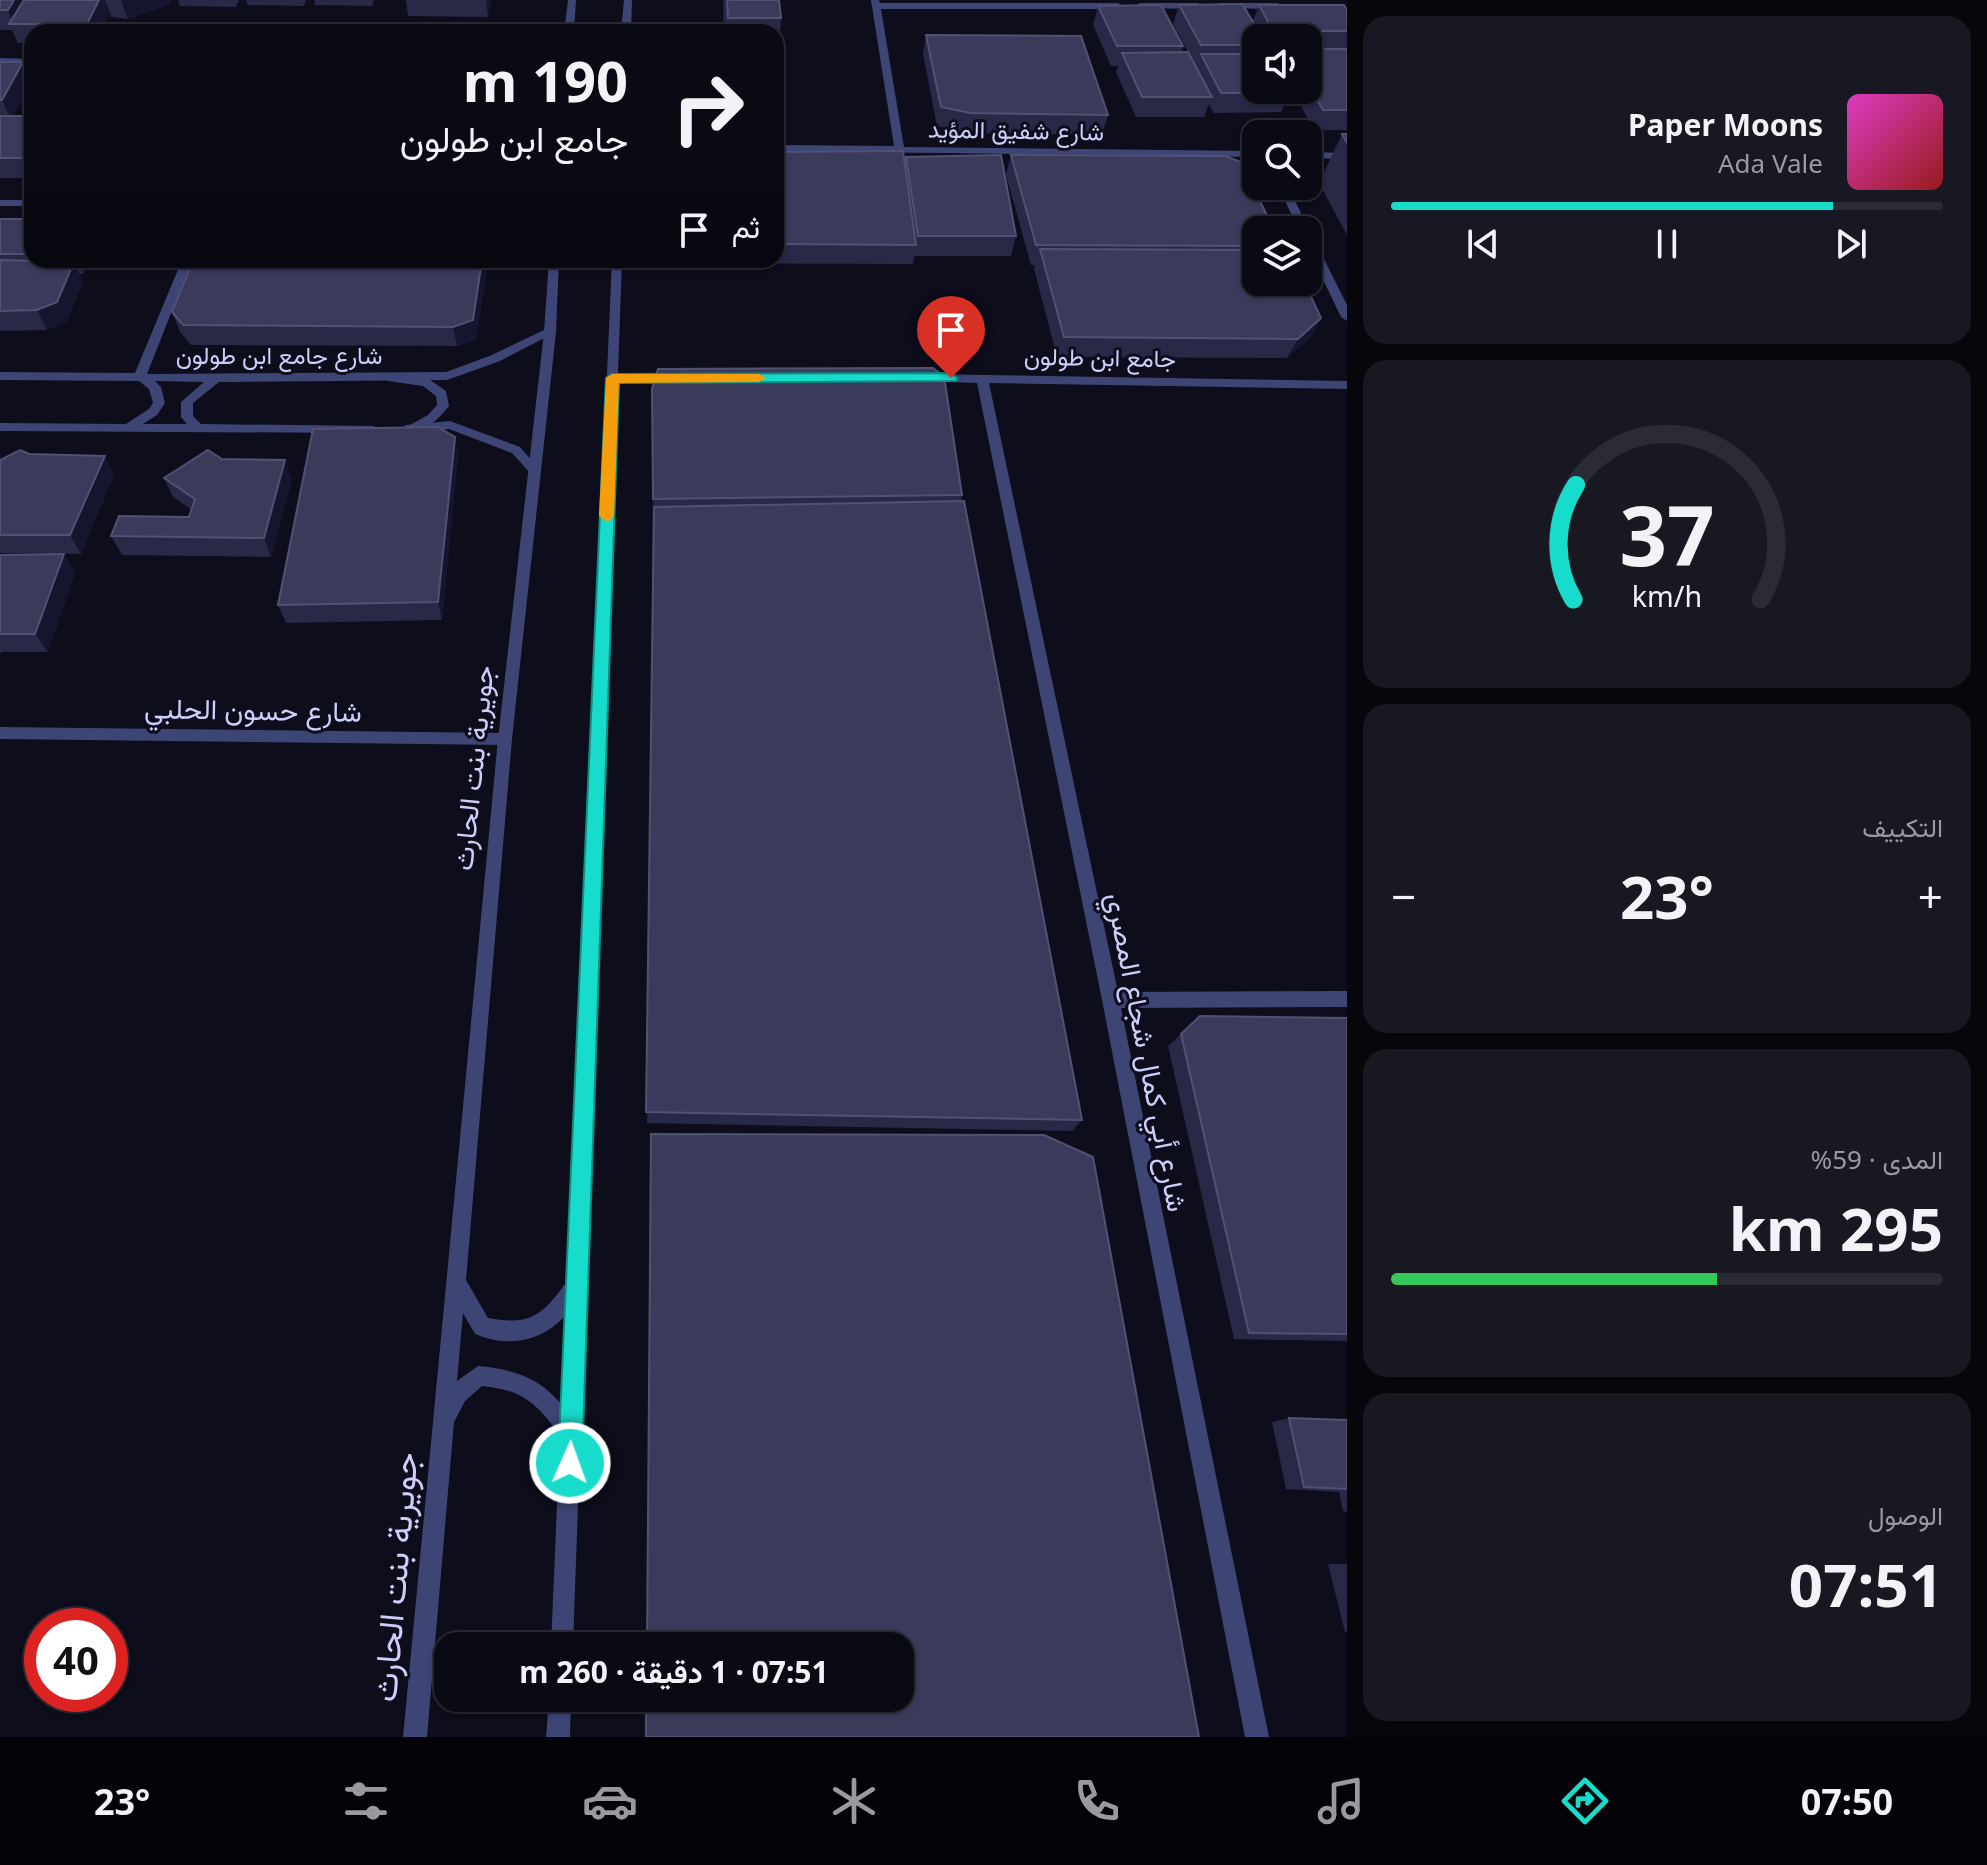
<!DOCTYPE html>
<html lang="ar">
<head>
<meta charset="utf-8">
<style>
  body { margin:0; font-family:"Noto Sans",Vazirmatn,sans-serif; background:#181822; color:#f1f3f6; direction:rtl; height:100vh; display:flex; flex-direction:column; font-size:30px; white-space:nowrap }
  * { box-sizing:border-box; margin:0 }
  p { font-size:26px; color:#999aa0 }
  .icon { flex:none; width:44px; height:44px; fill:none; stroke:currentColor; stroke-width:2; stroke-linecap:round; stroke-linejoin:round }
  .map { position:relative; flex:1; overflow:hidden; direction:ltr }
  .side { display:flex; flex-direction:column; gap:16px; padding:16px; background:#06060b; width:640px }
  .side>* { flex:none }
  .hud { position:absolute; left:24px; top:24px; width:760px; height:244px; border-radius:24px; box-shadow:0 2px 6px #0004,0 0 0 2px #2a2b34; direction:rtl; background:#0a0a14; color:#f1f3f6; overflow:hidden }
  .controls { position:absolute; left:1242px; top:24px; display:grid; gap:16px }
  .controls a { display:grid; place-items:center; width:80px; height:80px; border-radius:16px; background:#0a0a14; box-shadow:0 2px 6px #0004,0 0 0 2px #2a2b34; font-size:40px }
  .speed { position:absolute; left:24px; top:1608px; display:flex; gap:16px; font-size:40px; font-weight:700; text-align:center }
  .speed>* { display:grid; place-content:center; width:104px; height:104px; border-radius:50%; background:#0a0a14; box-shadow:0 2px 6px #0004,0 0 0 2px #2a2b34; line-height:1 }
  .speed .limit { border:12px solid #d22; background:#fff; color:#111 }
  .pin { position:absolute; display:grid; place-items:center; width:68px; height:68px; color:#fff; margin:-82px -34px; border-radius:50% 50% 50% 0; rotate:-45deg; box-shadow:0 0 8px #0007 }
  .pin .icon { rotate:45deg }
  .me { position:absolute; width:88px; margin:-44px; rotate:2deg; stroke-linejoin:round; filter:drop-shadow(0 0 6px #0008) }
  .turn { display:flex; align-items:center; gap:28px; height:168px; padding:0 24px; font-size:36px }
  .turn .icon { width:104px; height:104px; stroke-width:2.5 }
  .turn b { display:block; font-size:56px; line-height:68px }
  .then { display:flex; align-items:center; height:76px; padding:0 24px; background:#0003; gap:16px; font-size:30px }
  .big { font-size:60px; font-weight:700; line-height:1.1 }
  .side .widget { flex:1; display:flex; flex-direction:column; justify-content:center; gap:12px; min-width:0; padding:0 28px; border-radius:24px; background:#181822 }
  .side .dial { align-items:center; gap:0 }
  .dial svg { height:208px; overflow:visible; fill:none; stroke:#2a2b34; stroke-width:7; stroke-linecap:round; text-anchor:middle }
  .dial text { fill:#f1f3f6; stroke:none }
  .song { display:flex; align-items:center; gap:24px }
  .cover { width:96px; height:96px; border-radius:12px; background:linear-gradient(135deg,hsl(310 70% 55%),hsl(0 70% 35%)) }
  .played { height:8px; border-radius:4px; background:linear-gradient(90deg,#17dbcb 80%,#2a2b34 80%) }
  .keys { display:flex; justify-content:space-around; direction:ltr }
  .heat { display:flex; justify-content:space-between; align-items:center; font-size:44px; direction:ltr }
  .charge { height:12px; border-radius:6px; background:linear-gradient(90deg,#34c759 59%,#2a2b34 0) }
  .trip { position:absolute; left:434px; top:1632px; width:480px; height:80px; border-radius:24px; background:#0a0a14; box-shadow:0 2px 6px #0004,0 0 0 2px #2a2b34; font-weight:700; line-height:80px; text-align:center; direction:rtl }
  .menu { display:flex; height:128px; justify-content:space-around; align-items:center; background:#040408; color:#999aa0 }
  .menu .icon { width:56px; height:56px }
  .menu .selected { color:#17dbcb }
  .menu b { font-size:36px; color:#f1f3f6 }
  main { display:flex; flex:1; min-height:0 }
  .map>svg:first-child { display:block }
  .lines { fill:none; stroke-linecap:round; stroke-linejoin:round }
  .service { fill:#3d4575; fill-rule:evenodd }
  .minor { fill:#3d4575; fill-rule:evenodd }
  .tertiary { fill:#3d4575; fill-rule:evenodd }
  .wall { fill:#282847 }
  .shaded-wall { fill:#16152e }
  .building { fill:#3a3a5b; stroke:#515174; stroke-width:2 }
  .route { fill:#17dbcb; stroke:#0f8e84; stroke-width:2 }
  .slow { fill:#f59e0b }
  .labels { text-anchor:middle; stroke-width:6; stroke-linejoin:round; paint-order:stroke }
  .far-street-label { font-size:24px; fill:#cccffa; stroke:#0d0d1b }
  .street-label { font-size:28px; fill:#cccffa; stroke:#0d0d1b }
  .near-street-label { font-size:34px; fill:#cccffa; stroke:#0d0d1b }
</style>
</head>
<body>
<main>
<section class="side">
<div class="widget">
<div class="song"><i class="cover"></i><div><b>Paper Moons</b><p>Ada Vale</p></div></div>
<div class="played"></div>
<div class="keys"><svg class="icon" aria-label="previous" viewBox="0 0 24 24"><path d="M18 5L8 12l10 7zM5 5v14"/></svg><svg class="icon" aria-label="pause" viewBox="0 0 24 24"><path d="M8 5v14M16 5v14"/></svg><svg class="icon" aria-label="next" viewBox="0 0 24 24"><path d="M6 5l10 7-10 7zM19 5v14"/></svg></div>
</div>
<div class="widget dial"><svg viewBox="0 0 100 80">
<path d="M14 69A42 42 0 1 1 86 69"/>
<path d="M14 69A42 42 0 0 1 15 25" stroke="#17dbcb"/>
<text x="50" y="56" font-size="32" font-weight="700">37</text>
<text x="50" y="72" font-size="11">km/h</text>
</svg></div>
<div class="widget"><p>التكييف</p>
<div class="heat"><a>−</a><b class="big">23°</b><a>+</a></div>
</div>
<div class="widget"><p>المدى · 59%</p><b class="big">295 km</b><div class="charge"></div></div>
<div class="widget"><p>الوصول</p><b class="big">07:51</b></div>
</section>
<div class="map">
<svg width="1347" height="1737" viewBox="0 0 1347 1737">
  <rect width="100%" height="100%" fill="#0d0d1b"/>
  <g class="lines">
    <path class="service" d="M392,374L430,380L446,391L449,406C439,419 424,433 408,432V426L428,415L437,405L436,396L423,386L388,381V375Z"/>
    <path class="minor" d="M871,0H879L880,3H1118L1122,6L1118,9H881L904,147L1256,151V157L776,151V145L894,146Z
      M1141,3H1198L1202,6L1198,9L1138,8V4Z
      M1221,3H1278L1282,6L1278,9L1218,8V4Z
      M0,58L32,59V65L0,64Z
      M1308,152L1347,153V159L1308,158Z
      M1278,186H1288L1309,230L1308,232L1299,230Z
      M0,200H32V206H0Z
      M1308,234L1313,237L1347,305V321L1341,317L1308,248Z
      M182,260H192L147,374L446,372L492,355L546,329L550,328L556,332L500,361L447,380L219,382L193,403V416L201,424L374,426L376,429L370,433L0,431V423L126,424L149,409L153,403L149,389L139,381L0,380V372L135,373ZM155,381L204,382L181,402V417L187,424H143L157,415L165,403L161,387Z
      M612,374H675L681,378L675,382L608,381L606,378Z
      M922,374L1347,381V389L989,383L1118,992L1347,991V1007L1121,1008L1269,1737H1245L1102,1000L977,383L918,381L916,378Z
      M450,421L520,447L540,470L538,473H530L512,453L449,429L406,433L400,429L406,425Z
      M0,727L505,733L512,739L505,745L0,739Z"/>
    <path class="tertiary" d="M568,0H576L574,32H564Z
      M624,0H632L631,32H621Z
      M549,260H559L556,332L512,739L466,1280L488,1318C531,1326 543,1315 567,1281L612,260H622L573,1646H551L560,1435C536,1403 523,1390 482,1386L465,1401L454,1422L427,1737H403L498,739L544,332ZM463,1313L475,1334C508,1348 541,1342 565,1316L561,1404C539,1377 512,1369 478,1366L457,1381Z
      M549,1698H571L570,1737H546Z"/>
  </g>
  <path class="wall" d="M0,0H171L170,4L128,19L111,17L110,13L100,32H32V43H18L12,30H0Z
    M178,0H239L236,7L180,6Z
    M246,0H306L304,6L248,5Z
    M314,0H374L372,6L315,5Z
    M406,0H491L488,17L408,16Z
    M723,0H779L781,18L778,65H776V32H724Z
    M1179,5L1253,21L1259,5L1347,10V130H1314L1292,90H1308V38H1256V90L1290,93L1281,112L1214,113L1209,104L1204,117H1136L1116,72L1118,66H1111L1093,25L1098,6L1183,46L1181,52H1188L1173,24Z
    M926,35L1108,115L1102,135L966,133L937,126L923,54Z
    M0,62L32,82L12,116H32V178H0Z
    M1342,134H1347V235L1319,183Z
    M776,152L905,162L906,157L1016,236L1011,256H915V255L913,264L669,263L668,260H776Z
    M1011,155L1256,230V282L1321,318L1310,338L1287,358L1057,357L1034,269L1035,265H1031L1006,175Z
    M0,219H32V260H90L84,274H79L83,282L66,322L47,330L0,331Z
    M193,260H488L476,340L457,346L191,345L180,332L172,312Z
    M455,437L458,456L442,620L286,623L278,605Z
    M29,454L114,475L81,554L0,553V460Z
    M222,459L292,479L271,557L122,555L111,536L189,517L192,510L173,497L164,478Z
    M962,495L961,501L1082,1120L1072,1131L647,1123L653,499Z
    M64,554L75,573L48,652H2L0,654V555Z
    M1347,1018V1341L1234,1339L1168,1046L1181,1034Z
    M1289,1418L1347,1420V1512L1343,1511L1339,1492L1286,1489L1272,1422Z
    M1328,1564H1347V1632H1345Z"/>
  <path class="shaded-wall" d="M14,0H34L13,24L8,10Z
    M99,0H105L110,13L100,32H90L87,24Z
    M121,0H171L170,4L128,19Z
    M486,0H491L488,17Z
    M23,62L32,82L11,120L2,100Z
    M32,150V166L28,158Z
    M77,260H90L84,274Z
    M482,260H488L476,340L457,346L453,327Z
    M74,262L83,282L66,322L47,330L37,310Z
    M1321,318L1310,338L1287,358L1298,339Z
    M455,437L458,456L442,620L438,602Z
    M105,456L114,475L81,554L70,535Z
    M285,460L292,479L271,557L264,538Z
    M64,554L75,573L48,652L35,634Z"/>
  <path class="building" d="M0,0H14L8,10H0Z
    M24,0H99L87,24H9Z
    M727,0H779L781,18H728Z
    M1242,4L1263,38H1256V45H1201L1179,5Z
    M1161,5L1183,46H1117L1098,6Z
    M1259,5H1344L1347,10V31H1273Z
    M926,35L1081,36L1108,115L970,113L941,107Z
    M1308,49H1347V110H1323L1308,84Z
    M1188,52L1212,97H1142L1122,53Z
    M1201,54H1256V90H1288L1290,93H1221Z
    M0,62H23L2,100H0Z
    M0,116H32V150L28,158H0Z
    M1342,134H1347V143Z
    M903,151L916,245L776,244V152Z
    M1001,155L1016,236H918L906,157Z
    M1011,155L1225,156L1241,162L1274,230H1256V246L1036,245Z
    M0,219H32V254H0Z
    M1040,249L1256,250V282H1304L1321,318L1298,339L1064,337Z
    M0,260L74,262L57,302L37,310L0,311Z
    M193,260H482L473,320L453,327L183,325L172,312Z
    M933,368L944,376L962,495L653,499L652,389L658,369Z
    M438,427L455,437L438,602L278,605L313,429Z
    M20,450L29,454L105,456L70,535H0V460Z
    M208,450L222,459L285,460L264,538L111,536L119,516L189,517L195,499L164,478Z
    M964,501L1082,1120L646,1112L654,507Z
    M64,554L35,634H0V555Z
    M1200,1016L1347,1018V1334L1249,1333L1181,1034Z
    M651,1134L1044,1135L1093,1157L1199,1737H646V1698H900V1646H647Z
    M1289,1418L1347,1420V1489L1304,1487Z"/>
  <path class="route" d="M951,373L958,378L956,381L619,383L582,1463L578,1472L570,1475L561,1472L558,1463L606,378L612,374Z"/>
  <path class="slow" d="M612,374H759L766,378L759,382L619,383L614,516L607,522L599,516L606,378Z"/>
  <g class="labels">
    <g class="far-street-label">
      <text transform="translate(1016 131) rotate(1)" y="8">شارع شفيق المؤيد</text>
      <text x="279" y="364">شارع جامع ابن طولون</text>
      <text transform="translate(1100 358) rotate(1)" y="8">جامع ابن طولون</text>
    </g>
    <g class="street-label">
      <text transform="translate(253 710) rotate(1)" y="10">شارع حسون الحلبي</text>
      <text transform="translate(473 768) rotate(-84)" y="10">جويرية بنت الحارث</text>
      <text transform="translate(1147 1052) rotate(79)" y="10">شارع أبي كمال شجاع المصري</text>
    </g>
    <g class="near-street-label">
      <text transform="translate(395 1577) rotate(-85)" y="12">جويرية بنت الحارث</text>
    </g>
  </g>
</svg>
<div class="controls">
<a><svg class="icon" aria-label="sound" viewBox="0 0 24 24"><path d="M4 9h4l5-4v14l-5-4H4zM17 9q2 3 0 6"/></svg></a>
<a><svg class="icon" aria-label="search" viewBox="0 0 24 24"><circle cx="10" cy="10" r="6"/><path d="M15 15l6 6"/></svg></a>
<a><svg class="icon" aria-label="layers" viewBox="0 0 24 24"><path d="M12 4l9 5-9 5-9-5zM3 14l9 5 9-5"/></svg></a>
</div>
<div class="speed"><div class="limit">40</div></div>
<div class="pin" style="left:951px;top:378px;background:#d93025"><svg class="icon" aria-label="arrive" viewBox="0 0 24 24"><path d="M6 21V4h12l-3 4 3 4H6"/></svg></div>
<svg class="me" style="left:570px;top:1463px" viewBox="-20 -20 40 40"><circle r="17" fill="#17dbcb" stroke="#fff" stroke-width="3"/><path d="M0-11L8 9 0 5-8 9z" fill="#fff"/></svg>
<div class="trip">07:51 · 1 دقيقة · 260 m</div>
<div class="hud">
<div class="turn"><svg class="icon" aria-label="right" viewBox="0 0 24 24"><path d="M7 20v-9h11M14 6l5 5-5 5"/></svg><div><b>190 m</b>جامع ابن طولون</div></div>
<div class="then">ثم<svg class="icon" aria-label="arrive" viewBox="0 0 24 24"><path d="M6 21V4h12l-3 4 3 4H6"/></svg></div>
</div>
</div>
</main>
<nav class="menu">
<b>07:50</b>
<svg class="icon selected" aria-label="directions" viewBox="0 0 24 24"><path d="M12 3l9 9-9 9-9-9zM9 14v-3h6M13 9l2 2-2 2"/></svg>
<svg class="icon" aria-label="music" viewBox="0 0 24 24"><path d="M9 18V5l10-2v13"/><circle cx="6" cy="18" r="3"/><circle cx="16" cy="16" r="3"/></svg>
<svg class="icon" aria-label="phone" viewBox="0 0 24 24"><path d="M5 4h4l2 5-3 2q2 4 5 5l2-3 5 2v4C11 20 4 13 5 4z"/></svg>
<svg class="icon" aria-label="climate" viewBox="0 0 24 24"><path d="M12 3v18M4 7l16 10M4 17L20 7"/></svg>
<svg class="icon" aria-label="car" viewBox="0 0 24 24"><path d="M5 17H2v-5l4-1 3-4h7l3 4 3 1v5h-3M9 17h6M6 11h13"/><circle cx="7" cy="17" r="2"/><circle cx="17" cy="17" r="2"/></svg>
<svg class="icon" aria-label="filters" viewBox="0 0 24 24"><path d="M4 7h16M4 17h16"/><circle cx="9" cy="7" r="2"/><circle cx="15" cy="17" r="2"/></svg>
<b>23°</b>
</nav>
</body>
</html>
